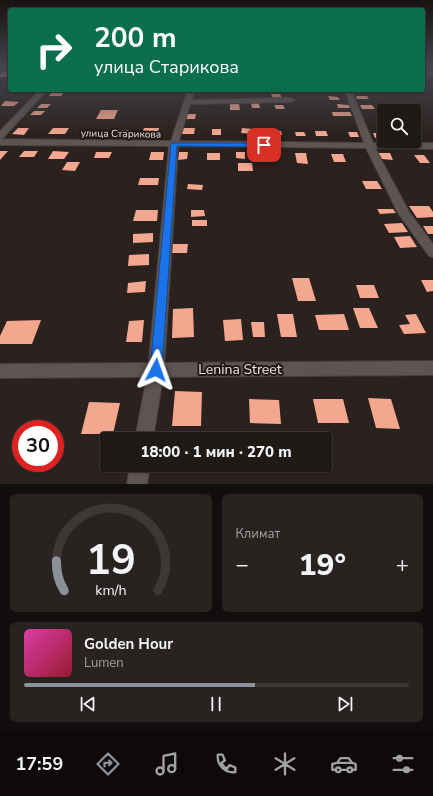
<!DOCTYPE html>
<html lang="ru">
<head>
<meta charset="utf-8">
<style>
  body { margin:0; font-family:"Nunito Sans",sans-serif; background:#282320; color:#f1f3f6; height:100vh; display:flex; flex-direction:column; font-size:15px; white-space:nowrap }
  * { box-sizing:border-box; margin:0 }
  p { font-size:13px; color:#a2a1a1 }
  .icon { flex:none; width:22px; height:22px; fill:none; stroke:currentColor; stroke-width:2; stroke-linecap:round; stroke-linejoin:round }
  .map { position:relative; height:484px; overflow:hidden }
  .side { display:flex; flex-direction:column; gap:10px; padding:10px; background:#120e0d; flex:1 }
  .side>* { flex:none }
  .guide { position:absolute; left:8px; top:8px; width:417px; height:84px; border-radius:4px; box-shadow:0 1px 3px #0004,0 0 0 1px #3d3836; background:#0b6e4f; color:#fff; overflow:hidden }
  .tools { position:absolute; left:377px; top:104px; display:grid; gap:8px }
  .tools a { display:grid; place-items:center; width:44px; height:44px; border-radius:4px; background:#201a17; box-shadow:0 1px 3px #0004,0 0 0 1px #3d3836; font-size:20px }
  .speed { position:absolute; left:12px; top:420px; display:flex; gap:8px; font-size:20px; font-weight:700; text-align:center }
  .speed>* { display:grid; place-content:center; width:52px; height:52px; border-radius:50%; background:#201a17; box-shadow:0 1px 3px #0004,0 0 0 1px #3d3836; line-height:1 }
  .speed .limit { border:6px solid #d22; background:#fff; color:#111 }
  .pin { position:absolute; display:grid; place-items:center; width:34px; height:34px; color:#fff; margin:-17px; border-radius:8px; box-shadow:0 2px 6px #0006 }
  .me { position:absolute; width:44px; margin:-22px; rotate:4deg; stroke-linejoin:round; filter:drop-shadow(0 0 3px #0008) }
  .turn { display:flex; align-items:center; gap:14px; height:84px; padding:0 20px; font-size:18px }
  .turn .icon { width:52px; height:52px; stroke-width:2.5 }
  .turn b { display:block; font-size:28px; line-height:34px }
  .big { font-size:30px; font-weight:800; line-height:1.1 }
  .side .widget { flex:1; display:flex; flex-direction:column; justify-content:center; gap:6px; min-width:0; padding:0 14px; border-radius:6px; background:#282320 }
  .side .dial { align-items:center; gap:0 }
  .dial svg { height:104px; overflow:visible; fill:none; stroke:#3d3836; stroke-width:7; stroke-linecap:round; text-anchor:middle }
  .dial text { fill:#f1f3f6; stroke:none }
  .song { display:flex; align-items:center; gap:12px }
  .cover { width:48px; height:48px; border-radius:6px; background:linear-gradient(135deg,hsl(320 70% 55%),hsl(350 70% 35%)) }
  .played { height:4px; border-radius:2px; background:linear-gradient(90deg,#8c9099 60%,#3d3836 60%) }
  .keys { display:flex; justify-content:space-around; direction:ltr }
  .heat { display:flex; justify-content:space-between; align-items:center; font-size:22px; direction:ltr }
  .side .tiles { flex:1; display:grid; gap:10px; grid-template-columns:1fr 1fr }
  .widget:last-child { grid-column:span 2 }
  .trip { position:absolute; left:100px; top:432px; width:232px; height:40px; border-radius:4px; background:#201a17; box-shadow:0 1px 3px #0004,0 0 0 1px #3d3836; font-weight:800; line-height:40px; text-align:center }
  .dock { display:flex; height:64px; justify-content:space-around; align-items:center; background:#0d0a09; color:#a2a1a1 }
  .dock .icon { width:28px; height:28px }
  .dock .active { color:#8c9099 }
  .dock b { font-size:18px; color:#f1f3f6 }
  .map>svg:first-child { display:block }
  .building { fill:#f4a78f }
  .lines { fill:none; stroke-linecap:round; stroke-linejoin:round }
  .minor-casing { stroke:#46403d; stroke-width:2 }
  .tertiary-casing { stroke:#46403d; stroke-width:2 }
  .minor { fill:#5e5451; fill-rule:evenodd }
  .tertiary { fill:#5e5451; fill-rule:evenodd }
  .route { fill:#1a73e8; stroke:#114b97 }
  .labels { text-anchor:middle; stroke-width:4; stroke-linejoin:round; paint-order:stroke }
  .far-street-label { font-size:10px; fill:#e9e3e1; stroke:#211916 }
  .near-street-label { font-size:14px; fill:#e9e3e1; stroke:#211916 }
</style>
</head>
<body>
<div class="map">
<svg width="433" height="484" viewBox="0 0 433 484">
  <rect width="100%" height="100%" fill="#2b221f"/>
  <path class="building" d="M2,72L10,73V74L6,77H0V74Z
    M53,91H65L61,96H49Z
    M271,94H280L282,98H273Z
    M328,96L338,97L340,100H330Z
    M356,96H367L369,99H357Z
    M5,101L19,102L14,106H1Z
    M251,103H259L260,108H252Z
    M41,104H51L47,108H37Z
    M230,104H239L240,110H230Z
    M337,104L349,105L350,108H338Z
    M274,105H283L285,109H276Z
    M360,105H372L375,109H362Z
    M101,110H118L114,119H96Z
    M34,111H45L41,115H30Z
    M332,112H350L352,116H333Z
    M186,114H196L195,119H185Z
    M18,128H29L24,135L12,134Z
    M53,128H69L65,134H48Z
    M144,128H159L158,134L142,133Z
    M182,128H195L194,134H181Z
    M242,128L253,129V134L241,133Z
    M212,129H221V135H212Z
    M121,130H129L127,135H119Z
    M270,131H281L282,135H270Z
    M315,131H326L328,136H316Z
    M295,132H304L306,136H296Z
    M348,132H357L359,137H350Z
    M373,133H383L384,138H375Z
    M0,151H8L0,160Z
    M24,151H38L34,157H19Z
    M53,151L69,152L64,159H48Z
    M96,152H112L109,158H94Z
    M151,152H164L163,160H149Z
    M179,152H188L187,159L178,160Z
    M236,152H245V159L236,158Z
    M264,152H277L279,159H266Z
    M207,153H220V160H207Z
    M295,153H306L308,164L297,163Z
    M378,153H390L393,160L382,159Z
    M331,154H343L346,162H334Z
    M414,155H424L430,163H420Z
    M67,162H80L75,171L62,170Z
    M238,163H252L253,171H238Z
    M140,178H159L158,185H138Z
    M362,181H377L382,189H366Z
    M188,184L203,185L202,190L187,189Z
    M409,206H429L433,212V217L417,218Z
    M377,209H393L396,213L380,214Z
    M136,210H158L157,221H133Z
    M191,210H204L205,216L191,217Z
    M192,220H207V226H192Z
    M402,223L408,232L389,233L384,224Z
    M423,226H433V234H428Z
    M153,233V242L133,243V234Z
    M410,236L417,247L400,248L394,237Z
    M169,244H188L187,253H168Z
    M149,254V265L128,266L129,255Z
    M292,278H309L316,301H298Z
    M421,280H433V291L427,292Z
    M146,281L145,292L127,293L128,283Z
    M356,285H374L379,298H360Z
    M193,308L194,337L172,338L173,309Z
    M353,308H369L378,328H360Z
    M277,314H293L297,337H281Z
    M344,314L349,330H319L315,315Z
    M416,314L426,333L404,334L399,325L410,324L405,315Z
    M241,319L243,340L225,341L223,320Z
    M41,320L32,344H0V336L7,321Z
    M144,320L142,342H126L129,321Z
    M251,322H264L265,337H253Z
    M175,391L202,392L201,426H172Z
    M368,398L391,399L400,429L376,428Z
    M249,399L279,400L281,424L250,423Z
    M313,399H343L349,423H318Z
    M89,402L120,403L113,434H81Z"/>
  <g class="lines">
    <g class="minor-casing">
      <path id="minor" d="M0,67H10V70H0Z
        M423,72H433V76H423Z
        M40,90H47L3,138L0,139V131Z
        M188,90H194L192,100L291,98L295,100L291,102L190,104L179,141L364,143L345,90H351L373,143H433V149L375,148L409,212L433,244V257L429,256L398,213L366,148L178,146L164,370L153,439H135L148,370L169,146L0,145V139L171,141Z
        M130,465H150L147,484H127Z"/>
    </g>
    <g class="tertiary-casing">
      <path id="tertiary" d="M433,361V375L0,378V364Z"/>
    </g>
    <use href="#minor" class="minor"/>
    <use href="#tertiary" class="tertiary"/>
  </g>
  <linearGradient id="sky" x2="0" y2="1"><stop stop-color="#181311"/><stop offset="0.5" stop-color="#44444d"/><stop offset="1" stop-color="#44444d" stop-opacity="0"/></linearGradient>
  <rect width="433" height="135" fill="url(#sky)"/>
  <path class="route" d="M171,143H264L268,145L264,147L177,146L162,370L161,374L156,375L152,374L150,370Z"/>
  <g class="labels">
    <g class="far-street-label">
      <text transform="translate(121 133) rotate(1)" y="4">улица Старикова</text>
    </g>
    <g class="near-street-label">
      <text x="240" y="374">Lenina Street</text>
    </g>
  </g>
</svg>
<div class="tools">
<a><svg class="icon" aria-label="search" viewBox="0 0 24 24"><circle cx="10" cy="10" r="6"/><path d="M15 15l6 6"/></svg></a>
</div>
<div class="speed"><div class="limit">30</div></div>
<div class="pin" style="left:264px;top:145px;background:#d93025"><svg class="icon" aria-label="arrive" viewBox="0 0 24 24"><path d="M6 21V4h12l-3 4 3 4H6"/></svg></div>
<svg class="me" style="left:156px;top:370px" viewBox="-20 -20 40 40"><path d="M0-17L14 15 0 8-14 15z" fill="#1a73e8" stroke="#fff" stroke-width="4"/></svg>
<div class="trip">18:00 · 1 мин · 270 m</div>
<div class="guide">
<div class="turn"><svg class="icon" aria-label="right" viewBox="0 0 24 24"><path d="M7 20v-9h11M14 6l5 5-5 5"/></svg><div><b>200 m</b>улица Старикова</div></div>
</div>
</div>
<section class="side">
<div class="tiles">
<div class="widget dial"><svg viewBox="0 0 100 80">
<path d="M14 69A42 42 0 1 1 86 69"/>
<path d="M14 69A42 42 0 0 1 8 46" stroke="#8c9099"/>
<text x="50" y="56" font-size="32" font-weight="700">19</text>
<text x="50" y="72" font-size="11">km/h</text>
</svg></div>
<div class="widget"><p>Климат</p>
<div class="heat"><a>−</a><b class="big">19°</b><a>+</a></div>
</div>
<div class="widget">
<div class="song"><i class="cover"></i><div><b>Golden Hour</b><p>Lumen</p></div></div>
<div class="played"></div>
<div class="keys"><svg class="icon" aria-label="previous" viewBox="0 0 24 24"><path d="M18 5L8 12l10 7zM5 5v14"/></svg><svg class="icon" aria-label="pause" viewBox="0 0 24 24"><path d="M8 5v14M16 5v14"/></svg><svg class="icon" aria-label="next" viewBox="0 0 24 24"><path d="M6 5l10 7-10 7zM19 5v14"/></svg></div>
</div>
</div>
</section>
<nav class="dock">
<b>17:59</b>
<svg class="icon active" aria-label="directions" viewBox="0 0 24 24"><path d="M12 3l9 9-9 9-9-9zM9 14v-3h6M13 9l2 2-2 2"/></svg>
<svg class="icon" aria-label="music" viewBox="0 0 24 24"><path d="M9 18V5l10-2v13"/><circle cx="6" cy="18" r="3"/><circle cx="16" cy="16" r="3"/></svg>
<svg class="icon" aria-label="phone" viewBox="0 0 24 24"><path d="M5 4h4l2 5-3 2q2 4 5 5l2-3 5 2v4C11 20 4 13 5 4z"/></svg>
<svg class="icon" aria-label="climate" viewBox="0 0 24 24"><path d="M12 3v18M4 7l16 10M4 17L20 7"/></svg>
<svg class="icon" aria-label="car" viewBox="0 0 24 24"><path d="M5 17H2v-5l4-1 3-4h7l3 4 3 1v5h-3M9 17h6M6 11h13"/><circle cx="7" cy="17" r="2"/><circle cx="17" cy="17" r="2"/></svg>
<svg class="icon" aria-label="filters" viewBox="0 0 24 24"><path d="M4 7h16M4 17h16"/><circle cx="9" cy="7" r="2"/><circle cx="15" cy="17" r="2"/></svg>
</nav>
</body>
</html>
